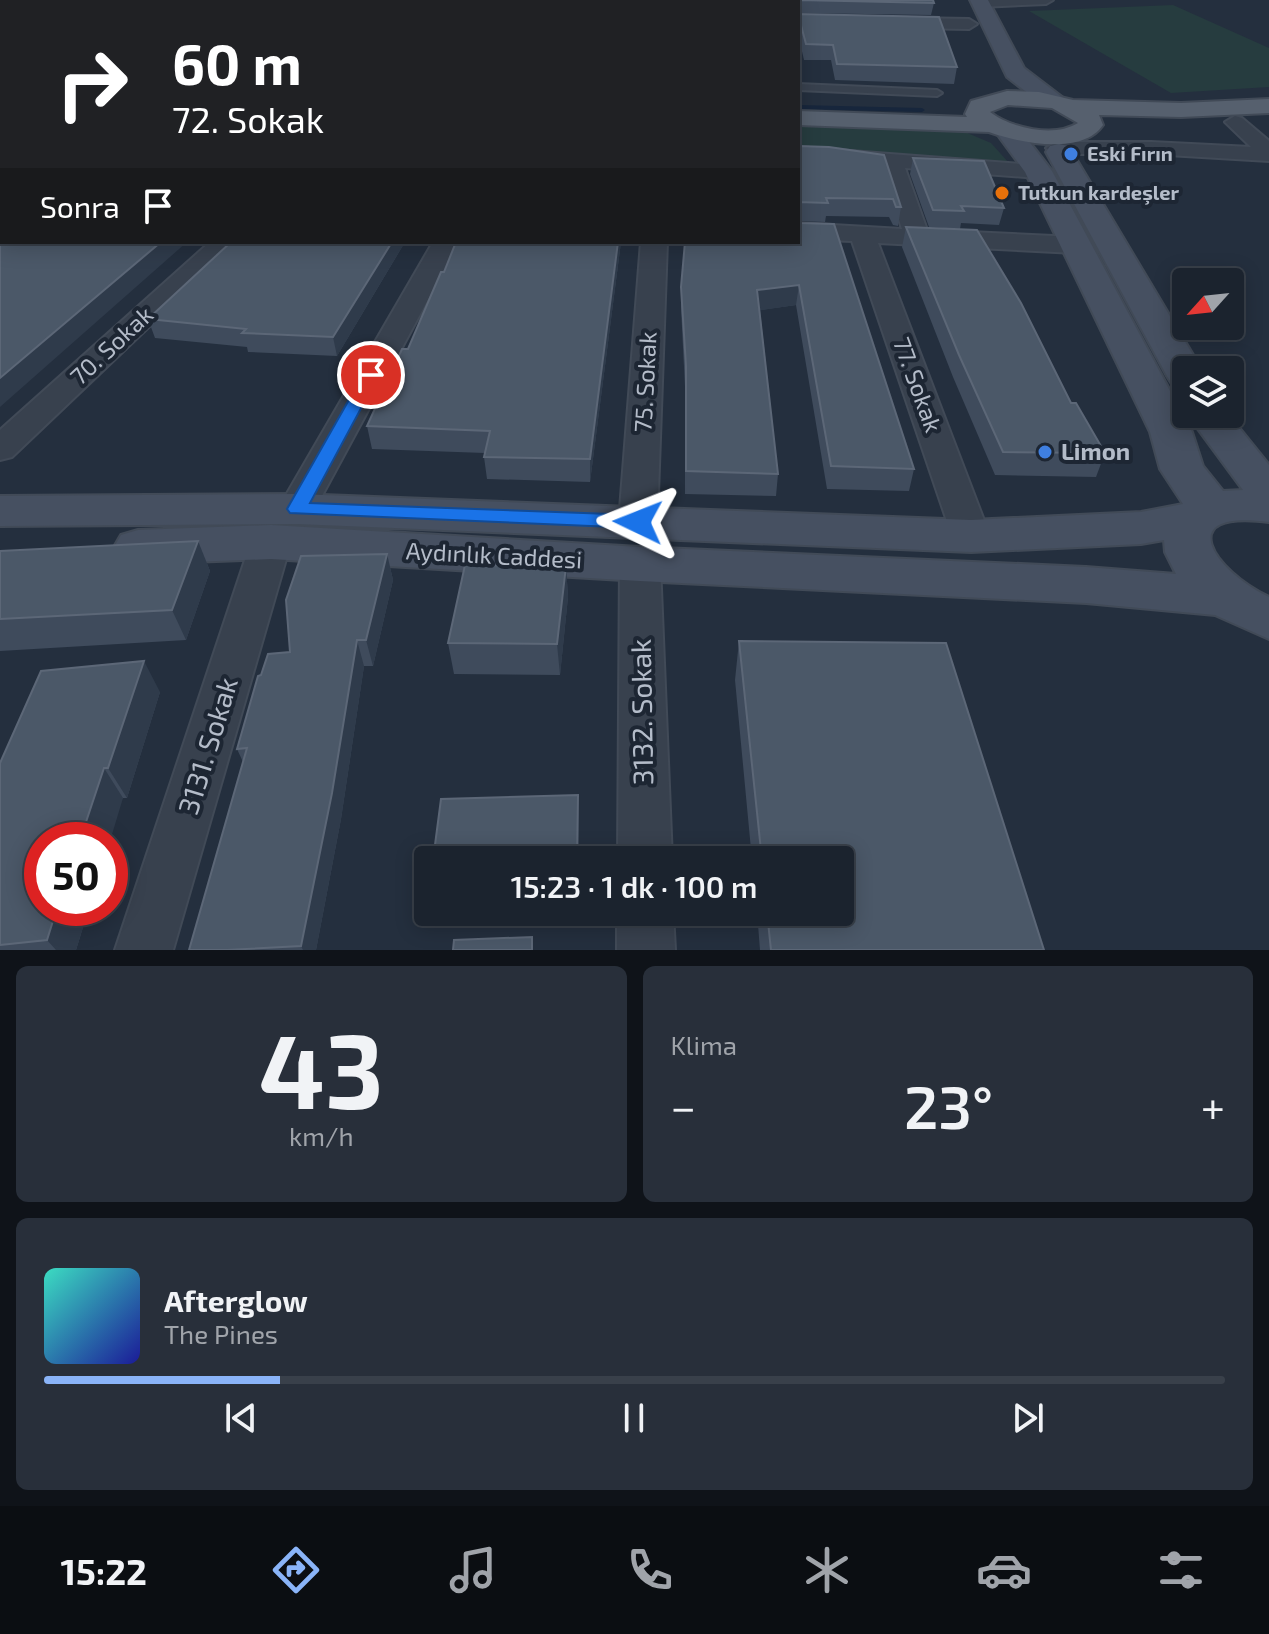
<!DOCTYPE html>
<html lang="tr">
<head>
<meta charset="utf-8">
<style>
  body { margin:0; font-family:"Exo 2",sans-serif; background:#282f3a; color:#f1f3f6; height:100vh; display:flex; flex-direction:column; font-size:30px; white-space:nowrap }
  * { box-sizing:border-box; margin:0 }
  p { font-size:26px; color:#a0a4aa }
  .icon { flex:none; width:44px; height:44px; fill:none; stroke:currentColor; stroke-width:2; stroke-linecap:round; stroke-linejoin:round }
  .map { position:relative; height:950px; overflow:hidden }
  .panel { display:flex; flex-direction:column; gap:16px; padding:16px; background:#0f1319; flex:1 }
  .panel>* { flex:none }
  .top-card { position:absolute; left:0px; top:0px; width:800px; height:244px; box-shadow:0 4px 20px #0003,0 0 0 2px #39404a; background:#202124; color:#fff; overflow:hidden }
  .needle { width:52px; rotate:243deg }
  .buttons { position:absolute; left:1172px; top:268px; display:grid; gap:16px }
  .buttons a { display:grid; place-items:center; width:72px; height:72px; border-radius:8px; background:#1b232e; box-shadow:0 4px 20px #0003,0 0 0 2px #39404a; font-size:40px }
  .speed { position:absolute; left:24px; top:822px; display:flex; gap:16px; font-size:40px; font-weight:700; text-align:center }
  .speed>* { display:grid; place-content:center; width:104px; height:104px; border-radius:50%; background:#1b232e; box-shadow:0 4px 20px #0003,0 0 0 2px #39404a; line-height:1 }
  .speed .limit { border:12px solid #d22; background:#fff; color:#111 }
  .pin { position:absolute; display:grid; place-items:center; width:68px; height:68px; color:#fff; margin:-34px; border:4px solid #fff; border-radius:50%; box-shadow:0 2px 8px #0007 }
  .me { position:absolute; width:88px; margin:-44px; rotate:272deg; stroke-linejoin:round; filter:drop-shadow(0 0 6px #0008) }
  .turn { display:flex; align-items:center; gap:28px; height:168px; padding:0 40px; font-size:36px }
  .turn .icon { width:104px; height:104px; stroke-width:2.5 }
  .turn b { display:block; font-size:56px; line-height:68px }
  .then { display:flex; align-items:center; height:76px; padding:0 40px; background:#0003; gap:16px; font-size:30px }
  .big { font-size:60px; font-weight:600; line-height:1.1 }
  .panel .card { flex:1; display:flex; flex-direction:column; justify-content:center; gap:12px; min-width:0; padding:0 28px; border-radius:12px; background:#282f3a }
  .panel .dial { align-items:center; gap:0 }
  .dial b { font-size:104px; line-height:1 }
  .song { display:flex; align-items:center; gap:24px }
  .cover { width:96px; height:96px; border-radius:12px; background:linear-gradient(135deg,hsl(170 70% 55%),hsl(240 70% 35%)) }
  .played { height:8px; border-radius:4px; background:linear-gradient(90deg,#8ab4f8 20%,#39404a 20%) }
  .keys { display:flex; justify-content:space-around; direction:ltr }
  .heat { display:flex; justify-content:space-between; align-items:center; font-size:44px; direction:ltr }
  .panel .tiles { flex:1; display:grid; gap:16px; grid-template-columns:1fr 1fr }
  .card:last-child { grid-column:span 2 }
  .trip { position:absolute; left:414px; top:846px; width:440px; height:80px; border-radius:8px; background:#1b232e; box-shadow:0 4px 20px #0003,0 0 0 2px #39404a; font-weight:600; line-height:80px; text-align:center }
  .tab-bar { display:flex; height:128px; justify-content:space-around; align-items:center; background:#0b0e12; color:#a0a4aa }
  .tab-bar .icon { width:56px; height:56px }
  .tab-bar .selected { color:#8ab4f8 }
  .tab-bar b { font-size:36px; color:#f1f3f6 }
  .map>svg:first-child { display:block }
  .green { fill:#263c3f }
  .lines { fill:none; stroke-linecap:round; stroke-linejoin:round }
  .stream { fill:#17263c; fill-rule:evenodd }
  .lane-casing { stroke:#414a57; stroke-width:4 }
  .street-casing { stroke:#414a57; stroke-width:4 }
  .secondary-casing { stroke:#414a57; stroke-width:4 }
  .primary-casing { stroke:#414a57; stroke-width:4 }
  .lane { fill:#38414e; fill-rule:evenodd }
  .street { fill:#38414e; fill-rule:evenodd }
  .secondary { fill:#465061; fill-rule:evenodd }
  .primary { fill:#56606e; fill-rule:evenodd }
  .tram { stroke:#5a6575; stroke-width:2 }
  .wall { fill:#3f4b5c }
  .shaded-wall { fill:#2f3b4b }
  .building { fill:#4b5868; stroke:#5c6777; stroke-width:2 }
  .route { fill:#1a73e8; stroke:#114b97; stroke-width:2 }
  .shop-dot { fill:#3f7fe0; stroke:#1d2633; stroke-width:3 }
  .food-dot { fill:#e8710a; stroke:#1d2633; stroke-width:3 }
  .labels { text-anchor:middle; stroke-width:8; stroke-linejoin:round; paint-order:stroke }
  .far-poi-label { font-size:20px; font-weight:bold; fill:#b4bcc9; stroke:#1d2633; text-anchor:start }
  .street-label { font-size:24px; fill:#b4bcc9; stroke:#1d2633 }
  .poi-label { font-size:24px; font-weight:bold; fill:#b4bcc9; stroke:#1d2633; text-anchor:start }
  .near-street-label { font-size:28px; fill:#b4bcc9; stroke:#1d2633 }
</style>
</head>
<body>
<div class="map">
<svg width="1269" height="950" viewBox="0 0 1269 950">
  <rect width="100%" height="100%" fill="#242f3e"/>
  <path class="green" d="M1173,5L1269,48V87L1171,93L1029,11Z
    M798,125L965,132L991,143L1009,163L798,149Z"/>
  <g class="lines">
    <path class="stream" d="M798,105L922,108L925,110L922,112L798,109Z"/>
    <g class="lane-casing">
      <path id="lane" d="M798,84L937,90L942,93L937,96L798,90Z"/>
    </g>
    <g class="street-casing">
      <path id="street" d="M975,0H1053L1046,4L980,7L975,6Z
        M798,16L969,19L977,24L969,29L798,26Z
        M1235,116L1242,118L1269,141V161L1151,154H1057L1046,148L1057,142H1151L1251,147L1225,122Z
        M0,132H2V144H0Z
        M798,147L1046,166L1049,171L1046,176L1038,178L905,168L927,230L1075,237L1084,240L1088,245L1084,250L1075,253L878,243L990,536L985,545L971,549L957,545L952,536L852,241L798,239V223L902,229L882,166L798,159Z
        M210,242H238L12,457L0,460V430Z
        M433,242H459L310,518L297,522L284,518L278,509Z
        M641,242H667L657,522L651,531L638,535L625,531L619,522Z
        M271,528L285,532L291,542L173,950H115L251,542L257,532Z
        M640,550L654,554L660,564L672,860H618L620,564L626,554Z
        M617,912H673L675,950H617Z"/>
    </g>
    <g class="secondary-casing">
      <path id="secondary" d="M970,0H988L1024,68L1062,97L1066,102L1062,107H1046L1007,77Z
        M1008,123L1017,126L1052,171L1192,432L1203,466L1223,491L1243,490L1187,414H1228L1269,465V522C1171,509 1214,571 1269,597V639L1215,615L1086,603L640,581L271,559L138,564L121,559L114,547L121,535L138,530L271,525L640,547L1086,567L1176,574L1165,552L1164,540L1141,544L971,552L297,524L0,526V496L297,494L971,520L1141,512L1183,504L1160,469L1150,432L1025,172L995,131L999,126Z
        M1059,144L1068,146L1072,152L1202,370H1186V388L1172,384L1167,376L1046,152L1050,146Z"/>
    </g>
    <g class="primary-casing">
      <path id="primary" d="M259,0H280L258,2Z
        M1007,91L1039,92L1073,100L1181,103L1269,99V113L1181,117L1099,115L1103,125C1082,156 1019,143 989,132L798,125V111L967,117L965,114L971,101ZM1008,105L1052,108L1078,123C1054,138 1011,128 990,112Z
        M0,94H2V108H0Z
        M2,148V165L0,166V149Z
        M0,222H2L0,241Z"/>
    </g>
    <use href="#lane" class="lane"/>
    <use href="#street" class="street"/>
    <use href="#secondary" class="secondary"/>
    <use href="#primary" class="primary"/>
    <path class="tram" d="M292,2L296,0"/>
  </g>
  <path class="wall" d="M333,0H933L934,3L931,15L798,13V2H329Z
    M798,14L957,67L954,84L835,80L831,60H804L798,34Z
    M798,146L884,155L901,207L898,226L893,225L889,217L826,216L825,222L798,221L914,469L909,491L827,489L796,305L760,310L778,474L776,496L685,494V387L681,308V287L798,242Z
    M913,158L1004,208L999,225L961,223L960,229L929,227L910,174Z
    M906,227L1071,403L1105,453L1096,477L995,475L953,377L902,247Z
    M405,242L337,356L248,352L247,347L155,338L148,319Z
    M621,242L590,482L487,479L484,457L485,453L372,449L367,426Z
    M198,541L210,571L186,640L0,651V551Z
    M387,554L393,580L373,666H364L341,819L316,950H189L243,762L237,749L261,675L290,652Z
    M566,566L568,597L560,675L454,674L448,643Z
    M739,641L1044,950H760L757,912H840V860H752L735,680Z
    M160,692L127,798H123L42,908H89L76,950H0V763Z"/>
  <path class="shaded-wall" d="M215,0H241L237,2H211Z
    M0,65H2V79H0Z
    M161,242H187L0,407V378Z
    M392,242H405L337,356L333,337Z
    M618,242H621L590,482V459Z
    M799,285L796,305L756,311L757,290Z
    M198,541L210,571L186,640L172,610Z
    M387,554L393,580L373,666L366,640Z
    M566,566L568,597L560,675L557,644Z
    M357,640L364,666L341,819L316,950H303L301,946Z
    M144,661L160,692L127,798L108,768Z
    M104,768L123,798L110,841V840H80Z
    M578,795L579,815V860H577Z
    M57,908H89L76,950H56L47,940Z"/>
  <path class="building" d="M0,0H215L211,2H2V65H0Z
    M333,0H744V2H329Z
    M773,0H933L934,3L799,0L798,4V2H795L794,1Z
    M798,14L939,17L957,67L837,64L833,45L806,44Z
    M798,146L829,147L884,155L901,207H896L893,199L826,198L828,203L798,202V204Z
    M913,158L984,161L1004,208L961,206L964,211L933,210Z
    M798,221L800,223L834,224L914,469L831,466L799,285L757,290L778,474L686,471V366L681,287L685,242H798Z
    M906,227L977,230L1021,303L1071,403H1076L1105,453L1003,452L959,355Z
    M2,235V242H161L0,378V237Z
    M231,242H392L333,337L242,333L246,329L148,319Z
    M456,242H618L590,459L484,457L490,431L367,426L402,349H408L441,272H444Z
    M198,541L172,610L0,619V551Z
    M387,554L366,640H357L332,793L301,946L227,950H189L247,748L237,749L258,676L261,675L268,654L290,652L286,600L301,556Z
    M465,565L566,566L557,644L448,643Z
    M739,641L946,643L1044,950H771L767,912H840V860H762Z
    M144,661L108,768H104L80,840H42V908H57L47,940L0,945V763L41,671Z
    M578,795L577,860H433L441,799Z
    M532,937V950H453L454,940Z"/>
  <path class="route" d="M371,371L379,375L310,503L638,515L648,522L638,528L290,513L287,509L363,375Z"/>
  <g class="shop-dot">
    <circle cx="1071" cy="154" r="8"/>
    <circle cx="1045" cy="452" r="8"/>
  </g>
  <circle class="food-dot" cx="1002" cy="193" r="8"/>
  <g class="labels">
    <g class="far-poi-label">
      <text x="1087" y="161">Eski Fırın</text>
      <text x="1018" y="200">Tutkun kardeşler</text>
    </g>
    <g class="street-label">
      <text transform="translate(112 346) rotate(-43)" y="8">70. Sokak</text>
      <text transform="translate(646 382) rotate(-87)" y="8">75. Sokak</text>
      <text transform="translate(917 385) rotate(70)" y="8">77. Sokak</text>
      <text transform="translate(494 556) rotate(3)" y="8">Aydınlık Caddesi</text>
    </g>
    <g class="poi-label">
      <text x="1061" y="460">Limon</text>
    </g>
    <g class="near-street-label">
      <text transform="translate(642 712) rotate(-91)" y="10">3132. Sokak</text>
      <text transform="translate(208 746) rotate(-73)" y="10">3131. Sokak</text>
    </g>
  </g>
</svg>
<div class="buttons">
<a><svg class="needle" viewBox="-14 -14 28 28"><path d="M0-13l5 13h-10z" fill="#e53935"/><path d="M0 13l5-13h-10z" fill="#a0a4aa"/></svg></a>
<a><svg class="icon" aria-label="layers" viewBox="0 0 24 24"><path d="M12 4l9 5-9 5-9-5zM3 14l9 5 9-5"/></svg></a>
</div>
<div class="speed"><div class="limit">50</div></div>
<div class="pin" style="left:371px;top:375px;background:#d93025"><svg class="icon" aria-label="arrive" viewBox="0 0 24 24"><path d="M6 21V4h12l-3 4 3 4H6"/></svg></div>
<svg class="me" style="left:638px;top:522px" viewBox="-20 -20 40 40"><path d="M0-17L14 15 0 8-14 15z" fill="#1a73e8" stroke="#fff" stroke-width="4"/></svg>
<div class="trip">15:23 · 1 dk · 100 m</div>
<div class="top-card">
<div class="turn"><svg class="icon" aria-label="right" viewBox="0 0 24 24"><path d="M7 20v-9h11M14 6l5 5-5 5"/></svg><div><b>60 m</b>72. Sokak</div></div>
<div class="then">Sonra<svg class="icon" aria-label="arrive" viewBox="0 0 24 24"><path d="M6 21V4h12l-3 4 3 4H6"/></svg></div>
</div>
</div>
<section class="panel">
<div class="tiles">
<div class="card dial"><b>43</b><p>km/h</p></div>
<div class="card"><p>Klima</p>
<div class="heat"><a>−</a><b class="big">23°</b><a>+</a></div>
</div>
<div class="card">
<div class="song"><i class="cover"></i><div><b>Afterglow</b><p>The Pines</p></div></div>
<div class="played"></div>
<div class="keys"><svg class="icon" aria-label="previous" viewBox="0 0 24 24"><path d="M18 5L8 12l10 7zM5 5v14"/></svg><svg class="icon" aria-label="pause" viewBox="0 0 24 24"><path d="M8 5v14M16 5v14"/></svg><svg class="icon" aria-label="next" viewBox="0 0 24 24"><path d="M6 5l10 7-10 7zM19 5v14"/></svg></div>
</div>
</div>
</section>
<nav class="tab-bar">
<b>15:22</b>
<svg class="icon selected" aria-label="directions" viewBox="0 0 24 24"><path d="M12 3l9 9-9 9-9-9zM9 14v-3h6M13 9l2 2-2 2"/></svg>
<svg class="icon" aria-label="music" viewBox="0 0 24 24"><path d="M9 18V5l10-2v13"/><circle cx="6" cy="18" r="3"/><circle cx="16" cy="16" r="3"/></svg>
<svg class="icon" aria-label="phone" viewBox="0 0 24 24"><path d="M5 4h4l2 5-3 2q2 4 5 5l2-3 5 2v4C11 20 4 13 5 4z"/></svg>
<svg class="icon" aria-label="climate" viewBox="0 0 24 24"><path d="M12 3v18M4 7l16 10M4 17L20 7"/></svg>
<svg class="icon" aria-label="car" viewBox="0 0 24 24"><path d="M5 17H2v-5l4-1 3-4h7l3 4 3 1v5h-3M9 17h6M6 11h13"/><circle cx="7" cy="17" r="2"/><circle cx="17" cy="17" r="2"/></svg>
<svg class="icon" aria-label="filters" viewBox="0 0 24 24"><path d="M4 7h16M4 17h16"/><circle cx="9" cy="7" r="2"/><circle cx="15" cy="17" r="2"/></svg>
</nav>
</body>
</html>
